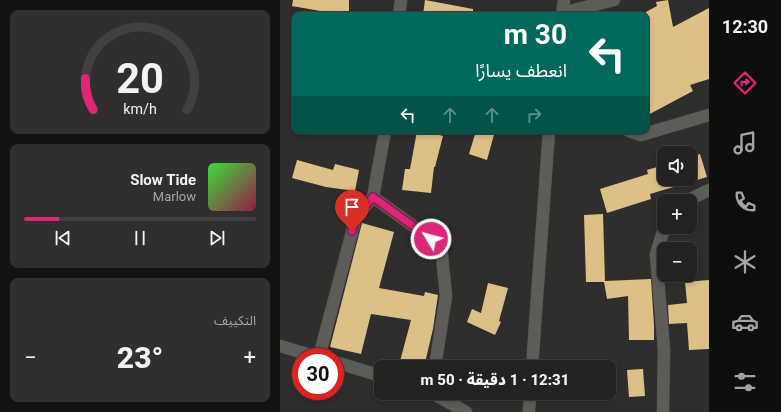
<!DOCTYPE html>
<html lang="ar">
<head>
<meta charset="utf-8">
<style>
  body { margin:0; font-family:Roboto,"Noto Sans Arabic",sans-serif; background:#302f2e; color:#f1f3f6; direction:rtl; height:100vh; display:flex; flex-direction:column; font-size:15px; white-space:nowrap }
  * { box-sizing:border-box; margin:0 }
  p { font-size:13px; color:#a3a4a5 }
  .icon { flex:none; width:22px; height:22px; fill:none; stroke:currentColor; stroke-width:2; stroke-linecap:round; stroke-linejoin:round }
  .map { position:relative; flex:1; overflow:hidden; direction:ltr }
  .side { display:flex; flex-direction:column; gap:10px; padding:10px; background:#141312; width:280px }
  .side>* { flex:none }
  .guide { position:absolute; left:12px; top:12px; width:357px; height:122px; border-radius:8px; box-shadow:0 2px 6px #0003,0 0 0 1px #413f3f; direction:rtl; background:#00695c; color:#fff; overflow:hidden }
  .buttons { position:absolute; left:377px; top:146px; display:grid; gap:8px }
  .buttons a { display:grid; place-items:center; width:40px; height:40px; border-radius:8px; background:#242221; box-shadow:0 2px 6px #0003,0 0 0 1px #413f3f; font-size:20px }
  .speed { position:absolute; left:12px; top:348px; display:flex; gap:8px; font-size:20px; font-weight:700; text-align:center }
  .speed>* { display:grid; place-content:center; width:52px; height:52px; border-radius:50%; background:#242221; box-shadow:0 2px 6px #0003,0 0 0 1px #413f3f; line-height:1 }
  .speed .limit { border:6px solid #d22; background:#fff; color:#111 }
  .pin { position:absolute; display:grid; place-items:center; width:34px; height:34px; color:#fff; margin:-41px -17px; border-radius:50% 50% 50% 0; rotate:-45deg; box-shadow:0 0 4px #0007 }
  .pin .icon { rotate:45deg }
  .me { position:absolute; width:44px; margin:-22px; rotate:307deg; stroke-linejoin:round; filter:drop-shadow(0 0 3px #0008) }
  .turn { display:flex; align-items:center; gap:14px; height:84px; padding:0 16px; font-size:18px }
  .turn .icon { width:52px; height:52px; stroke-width:2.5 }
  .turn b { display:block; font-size:28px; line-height:34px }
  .lanes { display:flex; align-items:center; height:38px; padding:0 16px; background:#0003; justify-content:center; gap:20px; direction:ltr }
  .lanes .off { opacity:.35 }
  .big { font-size:30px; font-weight:800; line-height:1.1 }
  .side .card { flex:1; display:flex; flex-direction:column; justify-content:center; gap:6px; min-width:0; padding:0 14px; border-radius:8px; background:#302f2e }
  .side .dial { align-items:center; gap:0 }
  .dial svg { height:104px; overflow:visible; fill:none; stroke:#413f3f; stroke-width:7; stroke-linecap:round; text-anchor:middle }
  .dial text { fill:#f1f3f6; stroke:none }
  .song { display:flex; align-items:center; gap:12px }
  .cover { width:48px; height:48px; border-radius:6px; background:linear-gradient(135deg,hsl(120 70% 55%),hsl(340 70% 35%)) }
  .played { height:4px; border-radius:2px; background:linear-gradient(90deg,#db2777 15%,#413f3f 15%) }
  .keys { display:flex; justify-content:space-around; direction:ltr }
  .heat { display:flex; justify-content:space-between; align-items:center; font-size:22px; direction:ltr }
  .trip { position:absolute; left:94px; top:360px; width:242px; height:40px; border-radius:8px; background:#242221; box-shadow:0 2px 6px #0003,0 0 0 1px #413f3f; font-weight:800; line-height:40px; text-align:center; direction:rtl }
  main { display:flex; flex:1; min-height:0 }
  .tabs { display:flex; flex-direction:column; width:72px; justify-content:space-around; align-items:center; background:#0e0e0d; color:#a3a4a5 }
  .tabs .icon { width:28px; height:28px }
  .tabs .on { color:#db2777 }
  .tabs b { font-size:18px; color:#f1f3f6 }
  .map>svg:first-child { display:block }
  .building { fill:#dcc087 }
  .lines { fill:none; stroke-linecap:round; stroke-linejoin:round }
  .street-casing { stroke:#4d4c4a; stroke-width:13 }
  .street { stroke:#5d5c59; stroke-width:12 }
  .route-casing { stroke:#8e194d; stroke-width:10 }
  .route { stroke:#db2777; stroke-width:7 }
</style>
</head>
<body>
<main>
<nav class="tabs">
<b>12:30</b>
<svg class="icon on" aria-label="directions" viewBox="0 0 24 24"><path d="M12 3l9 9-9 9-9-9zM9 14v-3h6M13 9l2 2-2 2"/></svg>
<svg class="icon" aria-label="music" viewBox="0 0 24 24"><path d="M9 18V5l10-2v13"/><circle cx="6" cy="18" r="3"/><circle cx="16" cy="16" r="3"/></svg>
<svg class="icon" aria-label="phone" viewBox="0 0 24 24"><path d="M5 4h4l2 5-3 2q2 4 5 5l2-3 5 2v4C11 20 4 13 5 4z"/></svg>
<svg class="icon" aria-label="climate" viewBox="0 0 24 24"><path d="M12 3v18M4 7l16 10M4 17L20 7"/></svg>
<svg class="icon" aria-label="car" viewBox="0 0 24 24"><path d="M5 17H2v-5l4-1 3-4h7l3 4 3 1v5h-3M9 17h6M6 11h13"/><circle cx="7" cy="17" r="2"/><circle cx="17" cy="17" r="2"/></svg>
<svg class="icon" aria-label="filters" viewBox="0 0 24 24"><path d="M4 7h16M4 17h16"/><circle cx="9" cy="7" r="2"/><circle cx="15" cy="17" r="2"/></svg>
</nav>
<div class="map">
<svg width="429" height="412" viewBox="0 0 429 412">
  <rect width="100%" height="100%" fill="#302e2c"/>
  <path class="building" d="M13,0H69V15H46V12L12,6Z
    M145,0L193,9V15H143Z
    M388,0L393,27L429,8V79L410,85L413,91L366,116V12L377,6L376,2Z
    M137,131H145L163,136L155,167H154L151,193L122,190L125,169H130Z
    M196,131H215L207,160L189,154Z
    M420,154L427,177L370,194L371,199L327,213L320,189L368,174L367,170L384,165V179H410V157Z
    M17,160L53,170L55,164L79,170L75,191L46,187L12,178Z
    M323,214L325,281L371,279L374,325V340H349L348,296L327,299L324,282H306L304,215Z
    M82,223L114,232L99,288L144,296L145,292L158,295L153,329L144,367H125L119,365L131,320L91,314L81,354L50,347Z
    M429,280V349L409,350L407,323L389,324L388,305L407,303L405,282Z
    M208,283L228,288L219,321L221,322L215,335L187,322L192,309L201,313Z
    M363,369L365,396L349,397L347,370Z"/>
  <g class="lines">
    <g class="street-casing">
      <path id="street" d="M282,13L334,0
        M119,15L121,0
        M282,15L284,0
        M105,131L93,197L161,246L166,296L155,367
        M349,131L361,135L429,115
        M406,201L429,190
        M0,346L37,357
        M39,357L76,217L93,197
        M55,362L101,376
        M252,367L269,131
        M152,393L186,412
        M249,412L250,393
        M383,412L384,350L376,254L382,235L386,227"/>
    </g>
    <use href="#street" class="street"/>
  </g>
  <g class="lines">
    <g class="route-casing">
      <path id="route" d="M72,231L76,217L93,197L151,239"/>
    </g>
    <use href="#route" class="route"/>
  </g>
</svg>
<div class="buttons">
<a><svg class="icon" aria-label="sound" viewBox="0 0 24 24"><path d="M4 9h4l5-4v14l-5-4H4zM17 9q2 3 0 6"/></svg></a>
<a>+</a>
<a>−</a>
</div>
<div class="speed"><div class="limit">30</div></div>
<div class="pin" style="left:72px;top:231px;background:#d93025"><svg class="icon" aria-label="arrive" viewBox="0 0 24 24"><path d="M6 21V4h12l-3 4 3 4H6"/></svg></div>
<svg class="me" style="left:151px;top:239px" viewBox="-20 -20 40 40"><circle r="17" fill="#db2777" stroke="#fff" stroke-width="3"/><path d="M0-11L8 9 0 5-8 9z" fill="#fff"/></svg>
<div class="trip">12:31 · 1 دقيقة · 50 m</div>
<div class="guide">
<div class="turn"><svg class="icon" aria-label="left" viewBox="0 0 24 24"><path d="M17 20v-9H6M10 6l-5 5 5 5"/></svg><div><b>30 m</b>انعطف يسارًا</div></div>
<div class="lanes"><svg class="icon" aria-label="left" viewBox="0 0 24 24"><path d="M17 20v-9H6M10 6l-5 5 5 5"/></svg><svg class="icon off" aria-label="ahead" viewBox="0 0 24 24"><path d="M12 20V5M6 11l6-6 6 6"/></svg><svg class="icon off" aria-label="ahead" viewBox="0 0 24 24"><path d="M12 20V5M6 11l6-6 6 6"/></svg><svg class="icon off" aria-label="right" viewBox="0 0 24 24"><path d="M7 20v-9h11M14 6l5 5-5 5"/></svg></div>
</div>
</div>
<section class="side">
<div class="card dial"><svg viewBox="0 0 100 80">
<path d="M14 69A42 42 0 1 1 86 69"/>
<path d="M14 69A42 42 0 0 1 8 45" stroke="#db2777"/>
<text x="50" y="56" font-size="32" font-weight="700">20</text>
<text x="50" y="72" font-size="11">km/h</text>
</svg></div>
<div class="card">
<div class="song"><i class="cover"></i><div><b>Slow Tide</b><p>Marlow</p></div></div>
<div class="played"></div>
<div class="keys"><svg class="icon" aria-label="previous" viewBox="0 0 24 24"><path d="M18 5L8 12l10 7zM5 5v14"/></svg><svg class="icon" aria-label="pause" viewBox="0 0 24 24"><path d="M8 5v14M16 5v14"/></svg><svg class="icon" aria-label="next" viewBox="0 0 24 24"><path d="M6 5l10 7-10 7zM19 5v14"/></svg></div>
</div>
<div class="card"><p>التكييف</p>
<div class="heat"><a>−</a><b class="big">23°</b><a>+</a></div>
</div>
</section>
</main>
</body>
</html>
